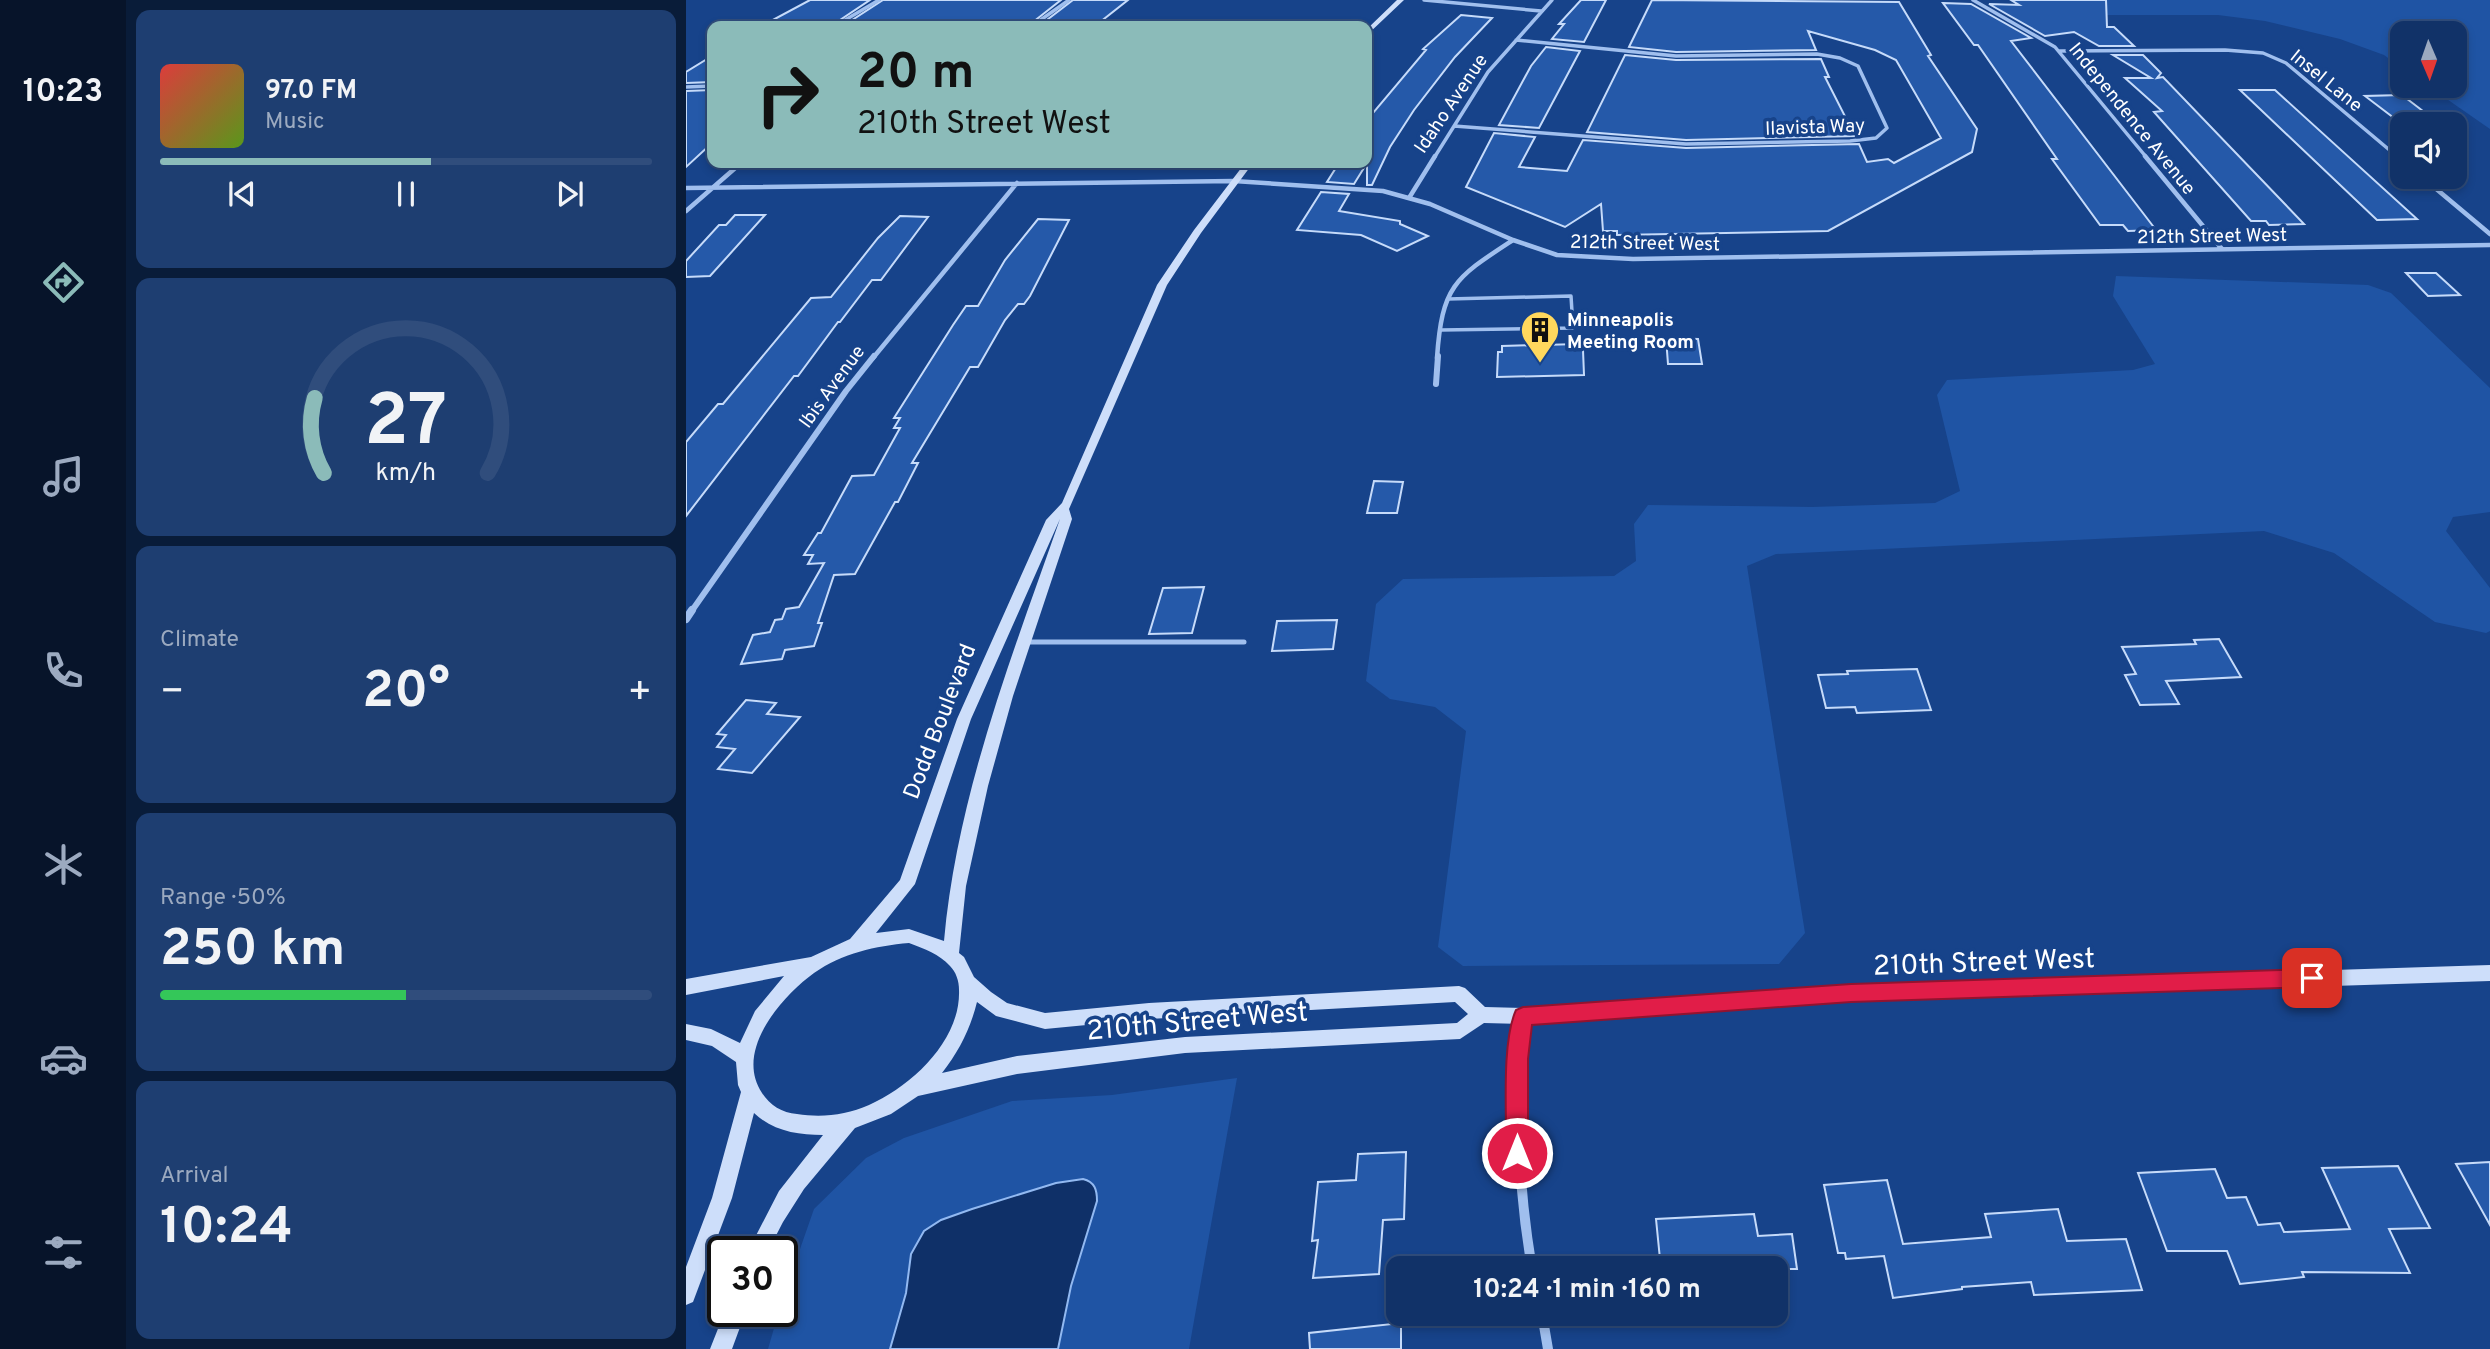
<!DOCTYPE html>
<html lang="en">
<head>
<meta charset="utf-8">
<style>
  body { margin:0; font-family:Overpass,sans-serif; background:#1e3e71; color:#f1f3f6; height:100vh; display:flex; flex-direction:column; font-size:26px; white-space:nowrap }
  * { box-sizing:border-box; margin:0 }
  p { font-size:23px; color:#9caac0 }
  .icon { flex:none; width:38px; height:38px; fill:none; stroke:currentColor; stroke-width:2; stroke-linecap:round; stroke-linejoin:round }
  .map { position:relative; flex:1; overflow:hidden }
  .panel { display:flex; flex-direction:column; gap:10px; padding:10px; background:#091c39; width:560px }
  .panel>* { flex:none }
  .banner { position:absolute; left:21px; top:21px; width:665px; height:147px; border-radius:14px; box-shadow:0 4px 10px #0003,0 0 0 2px #304d7c; background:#8bbbb9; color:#111; overflow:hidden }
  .needle { width:46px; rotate:178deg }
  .tools { position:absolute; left:1704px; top:21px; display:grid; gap:14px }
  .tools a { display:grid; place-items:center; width:77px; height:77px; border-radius:14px; background:#113268; box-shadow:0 4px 10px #0003,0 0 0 2px #304d7c; font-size:35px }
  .speed { position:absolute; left:21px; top:1236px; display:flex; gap:14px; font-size:35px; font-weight:700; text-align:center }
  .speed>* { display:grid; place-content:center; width:91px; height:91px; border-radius:50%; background:#113268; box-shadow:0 4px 10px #0003,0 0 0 2px #304d7c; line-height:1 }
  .speed .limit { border:4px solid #111; border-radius:10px; background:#fff; color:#111 }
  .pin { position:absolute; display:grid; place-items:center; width:60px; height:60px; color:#fff; margin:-30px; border-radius:14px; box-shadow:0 4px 10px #0006 }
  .me { position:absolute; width:77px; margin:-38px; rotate:0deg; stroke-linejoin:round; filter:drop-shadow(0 0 5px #0008) }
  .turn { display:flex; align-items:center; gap:24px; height:147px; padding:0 35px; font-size:32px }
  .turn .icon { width:91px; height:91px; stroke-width:2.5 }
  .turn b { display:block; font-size:49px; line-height:60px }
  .big { font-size:52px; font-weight:700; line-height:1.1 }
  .panel .tile { flex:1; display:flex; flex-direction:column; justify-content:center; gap:10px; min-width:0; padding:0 24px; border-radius:14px; background:#1e3e71 }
  .panel .dial { align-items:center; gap:0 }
  .dial svg { height:182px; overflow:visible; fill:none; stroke:#304d7c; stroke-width:7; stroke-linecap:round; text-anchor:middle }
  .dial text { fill:#f1f3f6; stroke:none }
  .song { display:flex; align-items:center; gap:21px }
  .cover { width:84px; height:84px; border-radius:10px; background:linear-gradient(135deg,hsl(0 70% 55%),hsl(90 70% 35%)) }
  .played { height:7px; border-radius:4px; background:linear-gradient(90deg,#8bbbb9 55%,#304d7c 55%) }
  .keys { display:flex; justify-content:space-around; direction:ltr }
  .heat { display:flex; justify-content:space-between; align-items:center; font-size:38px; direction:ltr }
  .charge { height:10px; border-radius:5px; background:linear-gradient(90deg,#34c759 50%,#304d7c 0) }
  .trip { position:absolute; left:700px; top:1256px; width:402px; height:70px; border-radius:14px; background:#113268; box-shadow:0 4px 10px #0003,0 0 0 2px #304d7c; font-weight:700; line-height:70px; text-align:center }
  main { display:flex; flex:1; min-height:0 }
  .tabs { display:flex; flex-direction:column; width:126px; justify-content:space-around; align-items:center; background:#07142a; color:#9caac0 }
  .tabs .icon { width:49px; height:49px }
  .tabs .current { color:#8bbbb9 }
  .tabs b { font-size:32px; color:#f1f3f6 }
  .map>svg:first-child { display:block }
  .green { fill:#1f54a4 }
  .water { fill:#0f3068; stroke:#92b9f1; stroke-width:2 }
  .building { fill:#2559a9; stroke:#c6dbfa; stroke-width:2 }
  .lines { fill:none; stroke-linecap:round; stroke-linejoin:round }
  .lane-far1 { stroke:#a0bfee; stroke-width:3.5 }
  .lane { stroke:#a0bfee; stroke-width:5 }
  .street-far4 { stroke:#a0bfee; stroke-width:3.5 }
  .street-far3 { stroke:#a0bfee; stroke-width:4.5 }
  .street-far2 { stroke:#a0bfee; stroke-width:6 }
  .street-far1 { stroke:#a0bfee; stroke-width:8 }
  .street { stroke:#a0bfee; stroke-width:10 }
  .secondary { fill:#cddefa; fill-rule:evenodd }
  .route { fill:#e11d48; stroke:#92132f; stroke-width:2 }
  .labels { text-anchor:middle; stroke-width:7; stroke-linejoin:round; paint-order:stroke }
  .far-street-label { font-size:19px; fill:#fff; stroke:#17438a }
  .far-poi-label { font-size:19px; font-weight:bold; fill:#fff; stroke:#17438a; text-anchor:start }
  .street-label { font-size:23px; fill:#fff; stroke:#17438a }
  .near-street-label { font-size:28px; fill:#fff; stroke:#17438a }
</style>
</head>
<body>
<main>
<nav class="tabs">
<b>10:23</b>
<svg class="icon current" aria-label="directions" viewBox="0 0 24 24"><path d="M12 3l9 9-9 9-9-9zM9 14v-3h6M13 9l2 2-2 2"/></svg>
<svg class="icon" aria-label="music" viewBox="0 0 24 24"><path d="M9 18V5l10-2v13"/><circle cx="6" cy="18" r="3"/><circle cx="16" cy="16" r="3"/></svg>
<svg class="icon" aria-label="phone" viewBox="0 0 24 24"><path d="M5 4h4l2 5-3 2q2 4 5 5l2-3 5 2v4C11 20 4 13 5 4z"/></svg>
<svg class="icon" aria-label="climate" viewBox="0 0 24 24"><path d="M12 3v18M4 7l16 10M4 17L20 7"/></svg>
<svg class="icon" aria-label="car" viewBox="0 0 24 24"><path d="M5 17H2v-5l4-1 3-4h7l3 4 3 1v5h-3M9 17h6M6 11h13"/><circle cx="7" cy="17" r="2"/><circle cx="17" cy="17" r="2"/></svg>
<svg class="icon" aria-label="filters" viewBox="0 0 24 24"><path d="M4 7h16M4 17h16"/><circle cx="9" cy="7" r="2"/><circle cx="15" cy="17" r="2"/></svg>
</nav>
<section class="panel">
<div class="tile">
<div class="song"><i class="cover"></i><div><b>97.0 FM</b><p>Music</p></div></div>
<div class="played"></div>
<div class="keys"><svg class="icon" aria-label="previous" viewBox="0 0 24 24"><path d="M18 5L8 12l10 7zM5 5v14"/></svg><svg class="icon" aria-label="pause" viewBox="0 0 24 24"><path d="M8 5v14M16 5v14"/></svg><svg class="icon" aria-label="next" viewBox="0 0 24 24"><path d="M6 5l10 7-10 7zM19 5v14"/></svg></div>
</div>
<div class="tile dial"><svg viewBox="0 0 100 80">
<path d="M14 69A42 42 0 1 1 86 69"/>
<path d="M14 69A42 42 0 0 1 10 36" stroke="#8bbbb9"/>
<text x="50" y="56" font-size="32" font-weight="700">27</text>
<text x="50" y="72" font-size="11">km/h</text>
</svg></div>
<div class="tile"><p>Climate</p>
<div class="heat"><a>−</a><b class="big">20°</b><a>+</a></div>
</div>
<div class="tile"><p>Range · 50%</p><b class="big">250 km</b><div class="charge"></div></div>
<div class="tile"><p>Arrival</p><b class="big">10:24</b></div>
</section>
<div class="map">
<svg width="1804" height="1349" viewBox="0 0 1804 1349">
  <rect width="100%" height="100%" fill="#17438a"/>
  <path class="green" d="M1391,0H1804V129L1742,86H1769V33H1717V69L1698,55L1654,39L1579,21L1532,15H1421Z
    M1430,276L1682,285L1705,293L1804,388V512L1767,517L1760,531L1804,588V631L1800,633L1749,622L1648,553L1578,531L1090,554L1061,566L1119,933L1093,964L777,966L752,947L780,731L749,707L704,699L680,681L690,604L717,579L928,576L950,561L948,524L962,505L1126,507L1249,503L1274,491L1251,395L1261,380L1447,370L1469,364L1427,296Z
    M551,1078L503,1349H82L93,1311H96L99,1292L128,1209L180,1158L218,1138L326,1101L426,1095Z"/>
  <path class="water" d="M397,1179C409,1182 411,1190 411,1201L385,1286L372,1349H204L220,1293L225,1254L238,1231L255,1220L286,1209L370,1183Z"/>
  <path class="building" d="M124,0H184L145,26L83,22Z
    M197,0H375L342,26H157Z
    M387,0H442L409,26H353Z
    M895,0H920L898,42L866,39L878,24H873Z
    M966,0L1213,2L1245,55L1242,56L1291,129L1286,152L1142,231L931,235V231H917L915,204L879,227L780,187L808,133L849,137L833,167L881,171L897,140L1000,148L1173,144L1181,162L1202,159L1208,163L1255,138L1210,60L1189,50L1122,31L1130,50L990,52L943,47Z
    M1325,0H1420L1421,27H1428L1448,46H1413L1388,32L1359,36L1303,4L1333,5Z
    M1257,3L1285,4L1345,38L1325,41L1470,230L1442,231L1437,225H1414L1366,159H1371L1292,45H1288Z
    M775,15L806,18L769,57L728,110L704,147L686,185H681V163L668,184L641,182L653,163H681V120L740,50L737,49Z
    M860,47L894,51L853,128L813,125L845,66Z
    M939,55L990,60L1135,59L1143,77H1139L1169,136L1000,140L901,132Z
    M1427,55H1457L1475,73L1471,78L1477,77L1618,224L1583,225L1580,221H1565L1468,112L1476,111L1439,78H1465Z
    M26,56V82L0,83V72Z
    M26,90V143L0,167V91Z
    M1554,90H1589L1731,219L1691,220Z
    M1716,95L1746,118H1708L1679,96Z
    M635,192L663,194L653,211L714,221V224L742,236L711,251L675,235L611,230Z
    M49,215H79L24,276L0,277V261L33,225H40Z
    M214,216L242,217L195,280H186L154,322H152L112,376H108L0,516V442L32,404H37L125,298L145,297L192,238Z
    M352,219L383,220L344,296L338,304H332L319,320L292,367H284L226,463H232L212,502H209L169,574L148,575L132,623H136L128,646L99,650L96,659L55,664L67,635L84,632L89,620L96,619L100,609L113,607L138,563L122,564L127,555H118L132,533H135L166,476L188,475L214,428H208L214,418H208L267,325L280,306H292L319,260Z
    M1720,273H1750L1774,295L1742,296Z
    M980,338L1012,339L1016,364H982Z
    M892,344V350H897L898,375L811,377L812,352H816V346Z
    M688,481L717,482L711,513H681Z
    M518,587L506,633L463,634L477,588Z
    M651,620L647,649L586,651L591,621Z
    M1533,639L1555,677L1480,681L1493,704L1454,705L1439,675L1450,674L1436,647L1510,644L1508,640Z
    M1231,669L1245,710L1171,713L1169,707L1140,708L1132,675L1162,674L1161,671Z
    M60,700L90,703L81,714L114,717L66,773L32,769L49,749L31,747L40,735L31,734Z
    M720,1152L718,1219L697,1220L693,1274L627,1278L632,1240L626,1241L632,1182L670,1180L672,1154Z
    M1804,1162V1225L1770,1164Z
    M1712,1166L1744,1228L1703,1229L1724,1273L1616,1272L1618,1277L1554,1284L1541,1251H1481L1452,1173L1529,1169L1541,1198L1560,1197L1572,1225L1594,1223L1598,1232L1664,1229L1636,1168Z
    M1201,1180L1217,1244L1305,1237L1299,1214L1372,1209L1381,1241L1440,1239L1456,1290L1348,1295L1345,1282L1276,1287V1289L1207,1298L1198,1256L1160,1259L1159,1253H1152L1138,1185Z
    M1068,1214L1072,1236L1106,1234L1111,1269H975L970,1219Z
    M715,1323V1349H624L623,1333Z"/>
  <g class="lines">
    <path class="lane-far1" d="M755,330L887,328L885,296L762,299"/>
    <path class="lane" d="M341,642H558"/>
    <path class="street-far4" d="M738,0L855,11
      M1287,0L1369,47L1461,158
      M149,26L193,0
      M346,26L383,0
      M1373,51L1539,50L1577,53L1600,63L1713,158
      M0,87L26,86
      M768,126L1000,144L1164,141L1190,138L1201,128L1172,66L1154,58L1131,54L990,56L830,40
      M748,158L802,72L866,0"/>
    <path class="street-far3" d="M1459,156L1536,249
      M1711,156L1717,161
      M1736,177L1804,234
      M0,188L548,181L697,191L744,204L827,240L871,255L947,259L1804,245
      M723,198L749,156
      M0,211L55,163
      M187,358L331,183
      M751,358C756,285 769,278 827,240"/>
    <path class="street-far2" d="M750,384L752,356
      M5,612L160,391L188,356"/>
    <path class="street-far1" d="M0,619L6,610"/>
    <path class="street" d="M837,1017C828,1102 832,1185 846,1269
      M856,1314L862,1349"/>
    <path class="secondary" d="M711,0H718L681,35V29Z
      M559,163H567L515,233L481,285L383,509L386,519L327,696L302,786L280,886L273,953L278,957L288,977L305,992L321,1003L359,1013L463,1003L773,986L779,988L799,1007L837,1008L1165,985L1804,965V981L1165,1001L837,1024L798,1023L774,1039L499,1053L331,1074L232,1096L205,1114L169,1128L118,1189L97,1222L82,1251H62L93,1191L137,1135C111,1135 87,1131 68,1113L46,1198L7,1302L0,1305V1267L26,1198L55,1092L52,1085L50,1062L26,1046L0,1040V1024L25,1029L54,1043L69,1011L98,976L0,995V979L125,957L164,939L214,880L271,719L360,520L376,503L471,285L508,230ZM374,519C326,656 271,795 258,941L223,929L190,933L229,884L285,719ZM223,943C239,949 253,954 264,966C270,972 273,981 273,990C275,1040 226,1086 183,1105C160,1115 136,1118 111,1114C96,1113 84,1105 76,1093C48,1051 95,997 128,973C157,953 189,946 223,943ZM291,1002L310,1016L359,1029L463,1019L769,1002L782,1014L771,1023L499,1037L331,1056L256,1073C273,1051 284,1030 291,1002Z
      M39,1311H60L46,1349H24Z"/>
  </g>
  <path class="route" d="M1626,969L1633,972L1635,978L1633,985L1626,987L1165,1002L846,1025L842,1059V1153L839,1161L831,1164L824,1161L820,1153C821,1116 815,1043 830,1010L837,1007L1165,984Z"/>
  <defs>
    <g id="building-pin" transform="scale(2.0125)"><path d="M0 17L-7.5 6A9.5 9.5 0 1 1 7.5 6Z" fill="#ffd85d" stroke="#17438a"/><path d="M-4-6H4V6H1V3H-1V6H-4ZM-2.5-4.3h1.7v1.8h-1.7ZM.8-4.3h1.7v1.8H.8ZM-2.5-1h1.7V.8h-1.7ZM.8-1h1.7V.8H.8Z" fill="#111"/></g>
  </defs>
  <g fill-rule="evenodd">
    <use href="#building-pin" x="854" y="330"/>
  </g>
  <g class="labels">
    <g class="far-street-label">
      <text transform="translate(1641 80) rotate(39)" y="7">Insel Lane</text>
      <text transform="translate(764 103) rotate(-56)" y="7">Idaho Avenue</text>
      <text transform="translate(1447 118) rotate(51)" y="7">Independence Avenue</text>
      <text transform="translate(1129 126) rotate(-2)" y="7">Ilavista Way</text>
      <text transform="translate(1526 235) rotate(-1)" y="7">212th Street West</text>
      <text transform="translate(959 242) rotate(1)" y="7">212th Street West</text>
      <text transform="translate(145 386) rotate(-54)" y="7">Ibis Avenue</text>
    </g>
    <g class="far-poi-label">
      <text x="881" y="326">Minneapolis<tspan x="881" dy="22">Meeting Room</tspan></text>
    </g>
    <g class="street-label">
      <text transform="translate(253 721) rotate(-69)" y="8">Dodd Boulevard</text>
    </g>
    <g class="near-street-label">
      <text transform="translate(1298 961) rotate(-2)" y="10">210th Street West</text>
      <text transform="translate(511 1020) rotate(-5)" y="10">210th Street West</text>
    </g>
  </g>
</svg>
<div class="tools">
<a><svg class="needle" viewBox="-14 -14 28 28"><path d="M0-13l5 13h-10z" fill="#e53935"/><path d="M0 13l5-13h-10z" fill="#9caac0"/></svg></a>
<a><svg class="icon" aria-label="sound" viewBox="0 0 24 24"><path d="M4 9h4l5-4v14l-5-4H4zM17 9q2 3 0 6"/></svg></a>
</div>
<div class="speed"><div class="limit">30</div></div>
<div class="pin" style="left:1626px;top:978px;background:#d93025"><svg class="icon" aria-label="arrive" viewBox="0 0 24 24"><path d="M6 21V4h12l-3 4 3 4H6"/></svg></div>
<svg class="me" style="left:831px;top:1153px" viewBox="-20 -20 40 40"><circle r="17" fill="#e11d48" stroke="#fff" stroke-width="3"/><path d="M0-11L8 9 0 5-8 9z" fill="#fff"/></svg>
<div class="trip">10:24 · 1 min · 160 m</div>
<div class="banner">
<div class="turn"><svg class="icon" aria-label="right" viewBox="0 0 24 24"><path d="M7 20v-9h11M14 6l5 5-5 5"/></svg><div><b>20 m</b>210th Street West</div></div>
</div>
</div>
</main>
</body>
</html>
